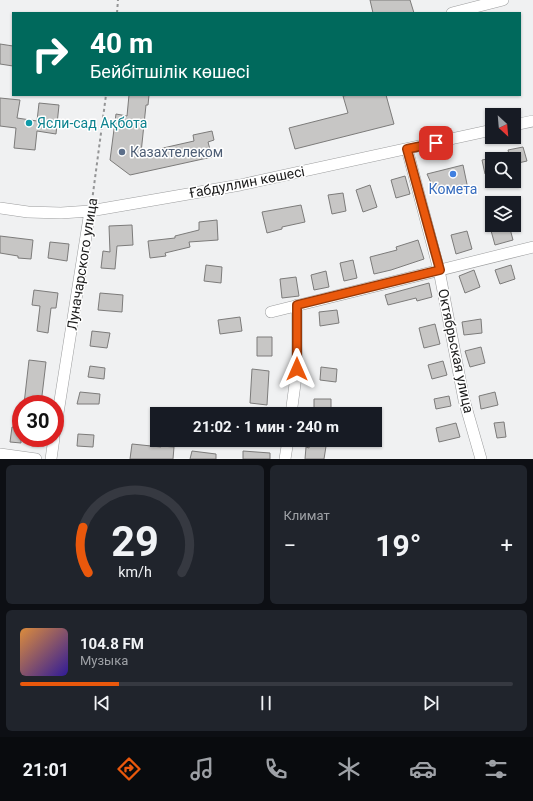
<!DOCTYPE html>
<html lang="ru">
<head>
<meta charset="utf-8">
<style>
  body { margin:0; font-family:Roboto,sans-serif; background:#20242c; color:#f1f3f6; height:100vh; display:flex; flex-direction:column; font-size:15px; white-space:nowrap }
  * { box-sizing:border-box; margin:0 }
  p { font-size:13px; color:#9ea1a6 }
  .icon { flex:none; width:22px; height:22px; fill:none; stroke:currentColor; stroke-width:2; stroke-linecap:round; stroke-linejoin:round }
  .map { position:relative; height:459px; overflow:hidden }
  .sheet { display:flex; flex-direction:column; gap:6px; padding:6px; background:#0d0f14; flex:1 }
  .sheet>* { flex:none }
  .top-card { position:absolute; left:12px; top:12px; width:509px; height:84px; border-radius:0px; box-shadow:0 1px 3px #0004; background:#00695c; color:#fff; overflow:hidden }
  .needle { width:26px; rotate:154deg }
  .controls { position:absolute; left:485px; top:108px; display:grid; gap:8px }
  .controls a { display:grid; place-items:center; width:36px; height:36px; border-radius:0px; background:#171b24; box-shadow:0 1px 3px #0004; font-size:20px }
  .speed { position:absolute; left:12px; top:395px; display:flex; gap:8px; font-size:20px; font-weight:700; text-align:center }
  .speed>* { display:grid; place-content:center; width:52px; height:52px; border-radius:50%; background:#171b24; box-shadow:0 1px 3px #0004; line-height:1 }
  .speed .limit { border:6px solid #d22; background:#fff; color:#111 }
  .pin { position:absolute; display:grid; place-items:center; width:34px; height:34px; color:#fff; margin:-17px; border-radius:8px; box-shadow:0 2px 6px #0006 }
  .me { position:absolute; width:44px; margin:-22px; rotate:0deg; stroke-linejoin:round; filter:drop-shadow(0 0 3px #0008) }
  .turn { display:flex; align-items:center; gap:14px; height:84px; padding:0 12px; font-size:18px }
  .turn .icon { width:52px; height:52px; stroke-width:2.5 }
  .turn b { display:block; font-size:28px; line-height:34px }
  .big { font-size:30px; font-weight:700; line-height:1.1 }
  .sheet .tile { flex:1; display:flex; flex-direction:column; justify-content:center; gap:6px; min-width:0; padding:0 14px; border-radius:6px; background:#20242c }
  .sheet .dial { align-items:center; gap:0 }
  .dial svg { height:104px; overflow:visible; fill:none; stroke:#363941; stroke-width:7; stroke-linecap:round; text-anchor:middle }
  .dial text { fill:#f1f3f6; stroke:none }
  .song { display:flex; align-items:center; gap:12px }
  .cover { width:48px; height:48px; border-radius:6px; background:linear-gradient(135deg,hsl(30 70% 55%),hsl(250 70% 35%)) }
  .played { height:4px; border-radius:2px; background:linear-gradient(90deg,#ea580c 20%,#363941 20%) }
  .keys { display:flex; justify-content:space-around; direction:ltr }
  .heat { display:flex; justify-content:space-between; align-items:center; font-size:22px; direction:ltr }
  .sheet .tiles { flex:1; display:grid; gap:6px; grid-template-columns:1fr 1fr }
  .tile:last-child { grid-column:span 2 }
  .trip { position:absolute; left:150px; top:407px; width:232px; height:40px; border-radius:0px; background:#171b24; box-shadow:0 1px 3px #0004; font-weight:700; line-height:40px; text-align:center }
  .dock { display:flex; height:64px; justify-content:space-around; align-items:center; background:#090b0e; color:#9ea1a6 }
  .dock .icon { width:28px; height:28px }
  .dock .active { color:#ea580c }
  .dock b { font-size:18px; color:#f1f3f6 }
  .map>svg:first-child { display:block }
  .building { fill:#c7c6c5; stroke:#7c7b7a }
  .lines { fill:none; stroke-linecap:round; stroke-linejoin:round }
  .minor-casing { stroke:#9d9e9f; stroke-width:12 }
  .path { stroke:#949596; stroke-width:2; stroke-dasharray:3 3; stroke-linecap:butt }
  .minor { stroke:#fff; stroke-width:11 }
  .route-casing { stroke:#983908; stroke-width:10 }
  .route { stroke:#ea580c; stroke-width:7 }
  .culture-dot { fill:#0f9aa8; stroke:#fff; stroke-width:1.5 }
  .service-dot { fill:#5c6f8a; stroke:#fff; stroke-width:1.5 }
  .shop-dot { fill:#3f7fe0; stroke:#fff; stroke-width:1.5 }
  .labels { text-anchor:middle; stroke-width:3; stroke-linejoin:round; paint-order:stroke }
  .culture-label { font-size:14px; fill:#0d838f; stroke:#fff; text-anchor:start }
  .service-label { font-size:14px; fill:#4e5e75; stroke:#fff; text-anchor:start }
  .street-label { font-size:14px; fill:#1c1c1c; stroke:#fff }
  .shop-label { font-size:14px; fill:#366cbe; stroke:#fff }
</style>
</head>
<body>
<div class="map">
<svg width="533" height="459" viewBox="0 0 533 459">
  <rect width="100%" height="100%" fill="#f0f1f2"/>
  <path class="building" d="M370,0H410L414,13H373Z
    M0,44L13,46V66L0,64Z
    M129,95H149L148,105H146L141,153L194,141L193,135L212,131L214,140L208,142L212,157L130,175L110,160L116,114L127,116Z
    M349,95H386L394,124L295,149L289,128L348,113L343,96Z
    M0,98L20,100L17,118L37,121L39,103L59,105L56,134L37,131L35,150L14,148L16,128L0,126Z
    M523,147L527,161L514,164V159H510L508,150Z
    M492,158V173L485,174L482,160Z
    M463,165L468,189L436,194L427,174Z
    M405,176L410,194L396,198L391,180Z
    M370,185L377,207L363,212L356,190Z
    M343,193L346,211L332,214L328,195Z
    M301,205L305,222L282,227V229L267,233L262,212Z
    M217,220L218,240L189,242L190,247L165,253L166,256L150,258L148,241L175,238V236L199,230V222Z
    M132,225L133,245L117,246L115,269L101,268L103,251L110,252L109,226Z
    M498,225H509L513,240L495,245L490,227Z
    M467,231L472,249L456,254L451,235Z
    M0,236L33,240L31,259L18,258V256L0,253Z
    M418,240L424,259L391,270L374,274L370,257L397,250L396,247Z
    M50,242L69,244L67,261L48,258Z
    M353,260L357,278L344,281L340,263Z
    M206,265L222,267L221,283L204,281Z
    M511,265L515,279L500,284L495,270Z
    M474,270L480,287L465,293L459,276Z
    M326,271L329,287L314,290L311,275Z
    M296,277L299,296L282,298L280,279Z
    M429,283L432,297L417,301L416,298L388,305L385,295Z
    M34,290L58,293L56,308H51L48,333L37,331L40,306L32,305Z
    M100,293L123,295L122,312L98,310Z
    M337,310L339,323L320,326L319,312Z
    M240,317L242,331L220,334L218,320Z
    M481,319L482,333L464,335L462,322Z
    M435,324L440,344L424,348L419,328Z
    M92,331L110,333L107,348L90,346Z
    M257,337H272V356H257Z
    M481,347L485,363L470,367L465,351Z
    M29,360L46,362L41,404H24Z
    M443,361L447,375L432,379L428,365Z
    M90,366L105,368L104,379L88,377Z
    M321,367L337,369L336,382L320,380Z
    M252,369L269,371L267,405L250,403Z
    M80,392L100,394L99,404H77Z
    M495,392L498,405L481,409L479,396Z
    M449,396L451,406L436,409L434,399Z
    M314,399H331V412L314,413Z
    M504,422L506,437L497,438L494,423Z
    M456,423L460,437L439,442L436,428Z
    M12,427L21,428V443L10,442Z
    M78,434L94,435L93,447L77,446Z
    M310,440H327L324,459H305L306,447L309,448Z
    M132,444L161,447V446L174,447L173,459H130Z
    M192,451L216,454V459H190Z
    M243,451L270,453V459H243Z"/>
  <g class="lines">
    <g class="minor-casing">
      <path id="minor" d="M452,13L503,0
        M514,125L533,121
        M407,149L439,270L464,400L481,459
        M0,208L28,212L61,213L90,211L240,185L492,130
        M271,312L533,247
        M291,414L297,369V305
        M55,432L90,211
        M0,454L36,459
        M51,459L54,438
        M285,459L288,440"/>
    </g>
    <path class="path" d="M117,13L118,0
      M92,201L106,95"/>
    <use href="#minor" class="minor"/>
  </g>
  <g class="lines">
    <g class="route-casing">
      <path id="route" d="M297,369V305L440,270L407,149L436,143"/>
    </g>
    <use href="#route" class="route"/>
  </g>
  <circle class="culture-dot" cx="29" cy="123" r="4"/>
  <circle class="service-dot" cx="122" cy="152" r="4"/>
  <circle class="shop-dot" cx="453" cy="174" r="4"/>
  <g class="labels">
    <g class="culture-label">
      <text x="37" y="128">Ясли-сад Ақбота</text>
    </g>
    <g class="service-label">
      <text x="130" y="157">Казахтелеком</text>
    </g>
    <g class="street-label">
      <text transform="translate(247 182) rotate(-11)" y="5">Ғабдуллин көшесі</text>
      <text transform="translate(82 264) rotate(-81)" y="5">Луначарского улица</text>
      <text transform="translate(456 351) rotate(78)" y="5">Октябрьская улица</text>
    </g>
    <g class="shop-label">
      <text x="453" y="194">Комета</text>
    </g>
  </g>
</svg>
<div class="controls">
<a><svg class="needle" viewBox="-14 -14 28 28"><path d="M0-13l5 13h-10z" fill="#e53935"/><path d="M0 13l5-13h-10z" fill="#9ea1a6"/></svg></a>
<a><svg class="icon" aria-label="search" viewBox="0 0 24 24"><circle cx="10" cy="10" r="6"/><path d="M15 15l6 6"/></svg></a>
<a><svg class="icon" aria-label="layers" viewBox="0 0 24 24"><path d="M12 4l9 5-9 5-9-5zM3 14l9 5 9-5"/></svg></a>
</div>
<div class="speed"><div class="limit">30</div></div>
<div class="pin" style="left:436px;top:143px;background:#d93025"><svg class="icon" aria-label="arrive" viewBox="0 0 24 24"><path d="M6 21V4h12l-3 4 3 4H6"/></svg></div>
<svg class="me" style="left:297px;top:369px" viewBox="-20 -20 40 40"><path d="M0-17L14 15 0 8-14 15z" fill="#ea580c" stroke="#fff" stroke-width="4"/></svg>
<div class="trip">21:02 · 1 мин · 240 m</div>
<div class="top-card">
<div class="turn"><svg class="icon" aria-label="right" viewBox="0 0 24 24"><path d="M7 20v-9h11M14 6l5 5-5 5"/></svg><div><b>40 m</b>Бейбітшілік көшесі</div></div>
</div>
</div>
<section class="sheet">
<div class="tiles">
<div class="tile dial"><svg viewBox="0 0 100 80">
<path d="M14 69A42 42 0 1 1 86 69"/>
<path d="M14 69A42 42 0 0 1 10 34" stroke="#ea580c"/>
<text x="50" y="56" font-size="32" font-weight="700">29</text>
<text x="50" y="72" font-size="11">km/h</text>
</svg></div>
<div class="tile"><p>Климат</p>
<div class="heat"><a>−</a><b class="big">19°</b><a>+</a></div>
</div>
<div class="tile">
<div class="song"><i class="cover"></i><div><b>104.8 FM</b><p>Музыка</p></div></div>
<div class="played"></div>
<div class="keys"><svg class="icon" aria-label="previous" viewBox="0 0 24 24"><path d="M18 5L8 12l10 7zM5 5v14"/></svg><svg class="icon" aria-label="pause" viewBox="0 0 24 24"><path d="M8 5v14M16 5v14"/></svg><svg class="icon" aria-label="next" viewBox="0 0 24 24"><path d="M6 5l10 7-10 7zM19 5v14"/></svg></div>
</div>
</div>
</section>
<nav class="dock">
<b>21:01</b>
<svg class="icon active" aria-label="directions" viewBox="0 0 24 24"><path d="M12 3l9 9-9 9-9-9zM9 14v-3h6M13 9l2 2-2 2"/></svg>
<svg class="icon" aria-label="music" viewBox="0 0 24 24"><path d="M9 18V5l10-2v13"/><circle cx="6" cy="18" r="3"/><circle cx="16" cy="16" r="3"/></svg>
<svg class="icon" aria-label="phone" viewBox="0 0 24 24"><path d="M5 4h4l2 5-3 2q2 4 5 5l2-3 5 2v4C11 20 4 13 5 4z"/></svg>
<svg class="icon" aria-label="climate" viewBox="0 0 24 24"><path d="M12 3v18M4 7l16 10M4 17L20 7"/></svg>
<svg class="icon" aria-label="car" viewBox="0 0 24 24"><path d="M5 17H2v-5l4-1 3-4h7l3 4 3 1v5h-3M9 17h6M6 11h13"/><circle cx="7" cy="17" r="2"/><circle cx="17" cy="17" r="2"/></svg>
<svg class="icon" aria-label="filters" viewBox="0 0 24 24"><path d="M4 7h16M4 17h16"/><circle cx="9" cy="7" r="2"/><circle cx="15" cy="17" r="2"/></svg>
</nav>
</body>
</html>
